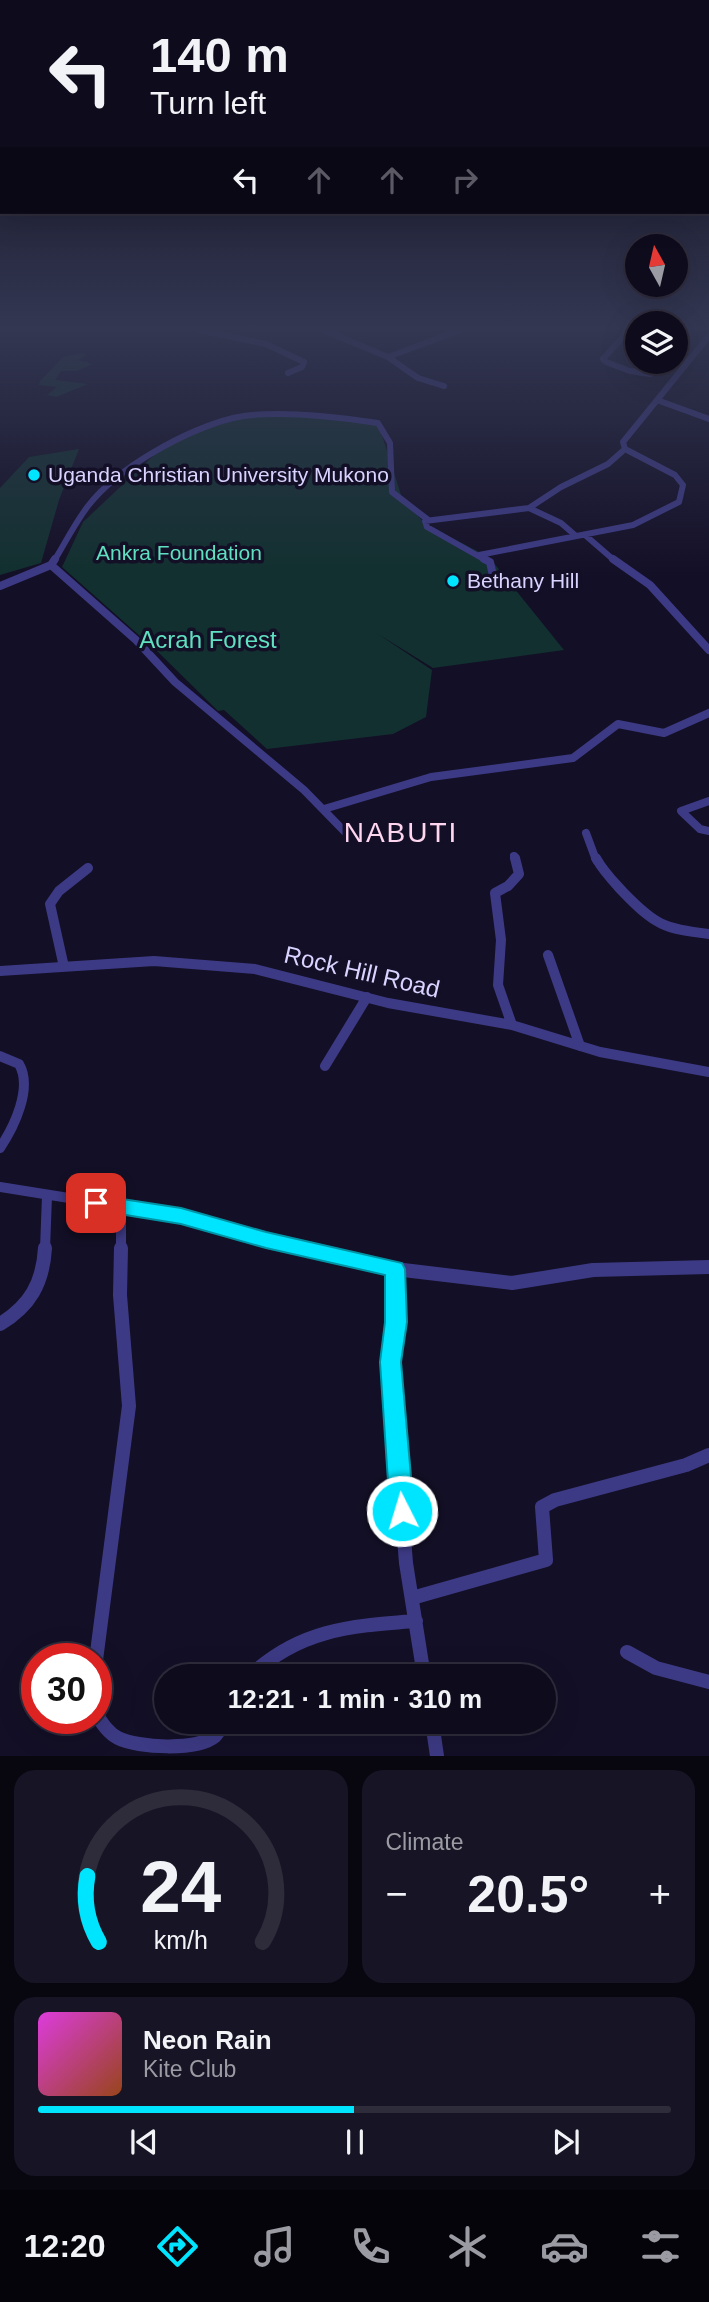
<!DOCTYPE html>
<html lang="en">
<head>
<meta charset="utf-8">
<style>
  body { margin:0; font-family:Arial,sans-serif; background:#171425; color:#f1f3f6; height:100vh; display:flex; flex-direction:column; font-size:26px; white-space:nowrap }
  * { box-sizing:border-box; margin:0 }
  p { font-size:23px; color:#9b9ba3 }
  .icon { flex:none; width:38px; height:38px; fill:none; stroke:currentColor; stroke-width:2; stroke-linecap:round; stroke-linejoin:round }
  .map { position:relative; height:1756px; overflow:hidden }
  .sheet { display:flex; flex-direction:column; gap:14px; padding:14px; background:#08060f; flex:1 }
  .sheet>* { flex:none }
  .guide { position:absolute; left:0px; top:0px; width:710px; height:214px; box-shadow:0 7px 28px #0002,0 0 0 2px #2e2b3b; background:#0e0b1c; color:#f1f3f6; overflow:hidden }
  .needle { width:46px; rotate:352deg }
  .controls { position:absolute; left:625px; top:234px; display:grid; gap:14px }
  .controls a { display:grid; place-items:center; width:63px; height:63px; border-radius:50%; background:#0e0b1c; box-shadow:0 7px 28px #0002,0 0 0 2px #2e2b3b; font-size:35px }
  .speed { position:absolute; left:21px; top:1643px; display:flex; gap:14px; font-size:35px; font-weight:700; text-align:center }
  .speed>* { display:grid; place-content:center; width:91px; height:91px; border-radius:50%; background:#0e0b1c; box-shadow:0 7px 28px #0002,0 0 0 2px #2e2b3b; line-height:1 }
  .speed .limit { border:10px solid #d22; background:#fff; color:#111 }
  .pin { position:absolute; display:grid; place-items:center; width:60px; height:60px; color:#fff; margin:-30px; border-radius:14px; box-shadow:0 4px 10px #0006 }
  .me { position:absolute; width:77px; margin:-38px; rotate:355deg; stroke-linejoin:round; filter:drop-shadow(0 0 5px #0008) }
  .turn { display:flex; align-items:center; gap:24px; height:147px; padding:0 35px; font-size:32px }
  .turn .icon { width:91px; height:91px; stroke-width:2.5 }
  .turn b { display:block; font-size:49px; line-height:60px }
  .lanes { display:flex; align-items:center; height:66px; padding:0 35px; background:#0003; justify-content:center; gap:35px; direction:ltr }
  .lanes .off { opacity:.35 }
  .big { font-size:52px; font-weight:800; line-height:1.1 }
  .sheet .widget { flex:1; display:flex; flex-direction:column; justify-content:center; gap:10px; min-width:0; padding:0 24px; border-radius:21px; background:#171425 }
  .sheet .dial { align-items:center; gap:0 }
  .dial svg { height:182px; overflow:visible; fill:none; stroke:#2e2b3b; stroke-width:7; stroke-linecap:round; text-anchor:middle }
  .dial text { fill:#f1f3f6; stroke:none }
  .song { display:flex; align-items:center; gap:21px }
  .cover { width:84px; height:84px; border-radius:10px; background:linear-gradient(135deg,hsl(300 70% 55%),hsl(20 70% 35%)) }
  .played { height:7px; border-radius:4px; background:linear-gradient(90deg,#00e5ff 50%,#2e2b3b 50%) }
  .keys { display:flex; justify-content:space-around; direction:ltr }
  .heat { display:flex; justify-content:space-between; align-items:center; font-size:38px; direction:ltr }
  .sheet .tiles { flex:1; display:grid; gap:14px; grid-template-columns:1fr 1fr }
  .widget:last-child { grid-column:span 2 }
  .trip { position:absolute; left:154px; top:1664px; width:402px; height:70px; border-radius:35px; background:#0e0b1c; box-shadow:0 7px 28px #0002,0 0 0 2px #2e2b3b; font-weight:800; line-height:70px; text-align:center }
  .dock { display:flex; height:112px; justify-content:space-around; align-items:center; background:#06040b; color:#9b9ba3 }
  .dock .icon { width:49px; height:49px }
  .dock .selected { color:#00e5ff }
  .dock b { font-size:32px; color:#f1f3f6 }
  .map>svg:first-child { display:block }
  .green { fill:#12302f }
  .lines { fill:none; stroke-linecap:round; stroke-linejoin:round }
  .minor-far3 { stroke:#3d3a85; stroke-width:6 }
  .minor-far2 { stroke:#3d3a85; stroke-width:8 }
  .minor-far1 { stroke:#3d3a85; stroke-width:10 }
  .minor { stroke:#3d3a85; stroke-width:14 }
  .route { fill:#00e5ff; stroke:#0095a6; stroke-width:2 }
  .poi-dot { fill:#00e5ff; stroke:#130f26; stroke-width:2.5 }
  .labels { text-anchor:middle; stroke-width:7; stroke-linejoin:round; paint-order:stroke }
  .far-poi-label { font-size:21px; fill:#d9d4ff; stroke:#130f26; text-anchor:start }
  .far-park-label { font-size:21px; fill:#5fe0c0; stroke:#130f26 }
  .park-label { font-size:24px; fill:#5fe0c0; stroke:#130f26 }
  .street-label { font-size:24px; fill:#d9d4ff; stroke:#130f26 }
  .quarter-label { font-size:28px; letter-spacing:2px; fill:#ffd6f0; stroke:#130f26 }
</style>
</head>
<body>
<div class="map">
<svg width="709" height="1756" viewBox="0 0 709 1756">
  <rect width="100%" height="100%" fill="#130f26"/>
  <path class="green" d="M82,353L87,355L78,360L92,364L77,371H61L55,380L88,384L56,397L47,395L57,387L39,385L40,381L63,357Z
    M285,415L378,423L403,501L427,525L489,557L564,650L433,668L378,634L432,670L426,717L393,734L267,749L224,710L218,711L158,652L62,567L83,522L168,442L234,418Z
    M79,449L59,500L41,563L0,575V488L29,457Z"/>
  <g class="lines">
    <path class="minor-far3" d="M199,330L266,344L304,362L302,367L288,373
      M323,330L388,357L418,378L444,386
      M629,330L603,359L606,362L630,371L650,374L688,361
      M388,357L460,330
      M657,400L709,419
      M529,508L561,523L576,536
      M585,535L615,561
      M479,555L633,525L679,502L683,485L675,475L625,449L623,442L709,336
      M54,561C65,543 75,523 88,506C118,467 186,430 233,418C272,409 338,417 378,423L390,443L392,492L427,519
      M487,561L427,527L425,521L529,508L561,487L608,464L625,449"/>
    <path class="minor-far2" d="M613,559L650,585L709,650
      M51,565L136,640L175,682L304,790L345,832
      M480,581L493,576L490,562L484,559
      M0,586L51,565L55,559
      M709,801L681,811L700,829L709,831
      M324,809L431,777L573,758L618,724L664,733L709,713
      M586,833L596,860
      M514,856L515,860"/>
    <path class="minor-far1" d="M596,858C603,871 613,881 623,892C655,925 664,929 709,934
      M548,955L580,1046
      M64,967L50,904L59,891L88,868
      M0,971L154,961L255,969L388,1003L512,1025L600,1052L709,1072
      M512,1025L498,985L501,940L495,893L508,886L519,874L515,858
      M0,1056L19,1064C33,1088 14,1127 0,1148
      M325,1066L367,997
      M0,1187L181,1216L307,1249
      M45,1249L47,1196
      M121,1249V1206"/>
    <path class="minor" d="M300,1248L395,1269L512,1283L593,1270L709,1267
      M395,1269L396,1322L390,1362L406,1563L424,1676
      M0,1324C30,1306 43,1283 45,1248
      M412,1598L546,1560L542,1507L555,1500L686,1465L709,1455
      M627,1652L656,1668L709,1682
      M96,1660L129,1406L120,1295L121,1248
      M250,1676C300,1629 351,1626 416,1621
      M96,1714C102,1723 108,1733 118,1738C138,1748 197,1751 215,1736C219,1732 221,1727 224,1722
      M432,1722L437,1756"/>
  </g>
  <linearGradient id="sky" x2="0" y2="1"><stop stop-color="#0a0815"/><stop offset="0.57" stop-color="#333752"/><stop offset="1" stop-color="#333752" stop-opacity="0"/></linearGradient>
  <rect width="709" height="576" fill="url(#sky)"/>
  <path class="route" d="M96,1195L181,1208L266,1232L402,1263L405,1269L407,1322L401,1362L414,1511L410,1519L402,1522L394,1519L390,1511L380,1362L385,1322V1275L266,1248L181,1224L89,1209L86,1203L89,1198Z"/>
  <g class="poi-dot">
    <circle cx="34" cy="475" r="7"/>
    <circle cx="453" cy="581" r="7"/>
  </g>
  <g class="labels">
    <g class="far-poi-label">
      <text x="48" y="482">Uganda Christian University Mukono</text>
      <text x="467" y="588">Bethany Hill</text>
    </g>
    <g class="far-park-label">
      <text x="179" y="560">Ankra Foundation</text>
    </g>
    <g class="park-label">
      <text x="208" y="648">Acrah Forest</text>
    </g>
    <g class="street-label">
      <text transform="translate(362 972) rotate(13)" y="8">Rock Hill Road</text>
    </g>
    <g class="quarter-label">
      <text x="401" y="842">NABUTI</text>
    </g>
  </g>
</svg>
<div class="controls">
<a><svg class="needle" viewBox="-14 -14 28 28"><path d="M0-13l5 13h-10z" fill="#e53935"/><path d="M0 13l5-13h-10z" fill="#9b9ba3"/></svg></a>
<a><svg class="icon" aria-label="layers" viewBox="0 0 24 24"><path d="M12 4l9 5-9 5-9-5zM3 14l9 5 9-5"/></svg></a>
</div>
<div class="speed"><div class="limit">30</div></div>
<div class="pin" style="left:96px;top:1203px;background:#d93025"><svg class="icon" aria-label="arrive" viewBox="0 0 24 24"><path d="M6 21V4h12l-3 4 3 4H6"/></svg></div>
<svg class="me" style="left:402px;top:1511px" viewBox="-20 -20 40 40"><circle r="17" fill="#00e5ff" stroke="#fff" stroke-width="3"/><path d="M0-11L8 9 0 5-8 9z" fill="#fff"/></svg>
<div class="trip">12:21 · 1 min · 310 m</div>
<div class="guide">
<div class="turn"><svg class="icon" aria-label="left" viewBox="0 0 24 24"><path d="M17 20v-9H6M10 6l-5 5 5 5"/></svg><div><b>140 m</b>Turn left</div></div>
<div class="lanes"><svg class="icon" aria-label="left" viewBox="0 0 24 24"><path d="M17 20v-9H6M10 6l-5 5 5 5"/></svg><svg class="icon off" aria-label="ahead" viewBox="0 0 24 24"><path d="M12 20V5M6 11l6-6 6 6"/></svg><svg class="icon off" aria-label="ahead" viewBox="0 0 24 24"><path d="M12 20V5M6 11l6-6 6 6"/></svg><svg class="icon off" aria-label="right" viewBox="0 0 24 24"><path d="M7 20v-9h11M14 6l5 5-5 5"/></svg></div>
</div>
</div>
<section class="sheet">
<div class="tiles">
<div class="widget dial"><svg viewBox="0 0 100 80">
<path d="M14 69A42 42 0 1 1 86 69"/>
<path d="M14 69A42 42 0 0 1 9 40" stroke="#00e5ff"/>
<text x="50" y="56" font-size="32" font-weight="700">24</text>
<text x="50" y="72" font-size="11">km/h</text>
</svg></div>
<div class="widget"><p>Climate</p>
<div class="heat"><a>−</a><b class="big">20.5°</b><a>+</a></div>
</div>
<div class="widget">
<div class="song"><i class="cover"></i><div><b>Neon Rain</b><p>Kite Club</p></div></div>
<div class="played"></div>
<div class="keys"><svg class="icon" aria-label="previous" viewBox="0 0 24 24"><path d="M18 5L8 12l10 7zM5 5v14"/></svg><svg class="icon" aria-label="pause" viewBox="0 0 24 24"><path d="M8 5v14M16 5v14"/></svg><svg class="icon" aria-label="next" viewBox="0 0 24 24"><path d="M6 5l10 7-10 7zM19 5v14"/></svg></div>
</div>
</div>
</section>
<nav class="dock">
<b>12:20</b>
<svg class="icon selected" aria-label="directions" viewBox="0 0 24 24"><path d="M12 3l9 9-9 9-9-9zM9 14v-3h6M13 9l2 2-2 2"/></svg>
<svg class="icon" aria-label="music" viewBox="0 0 24 24"><path d="M9 18V5l10-2v13"/><circle cx="6" cy="18" r="3"/><circle cx="16" cy="16" r="3"/></svg>
<svg class="icon" aria-label="phone" viewBox="0 0 24 24"><path d="M5 4h4l2 5-3 2q2 4 5 5l2-3 5 2v4C11 20 4 13 5 4z"/></svg>
<svg class="icon" aria-label="climate" viewBox="0 0 24 24"><path d="M12 3v18M4 7l16 10M4 17L20 7"/></svg>
<svg class="icon" aria-label="car" viewBox="0 0 24 24"><path d="M5 17H2v-5l4-1 3-4h7l3 4 3 1v5h-3M9 17h6M6 11h13"/><circle cx="7" cy="17" r="2"/><circle cx="17" cy="17" r="2"/></svg>
<svg class="icon" aria-label="filters" viewBox="0 0 24 24"><path d="M4 7h16M4 17h16"/><circle cx="9" cy="7" r="2"/><circle cx="15" cy="17" r="2"/></svg>
</nav>
</body>
</html>
